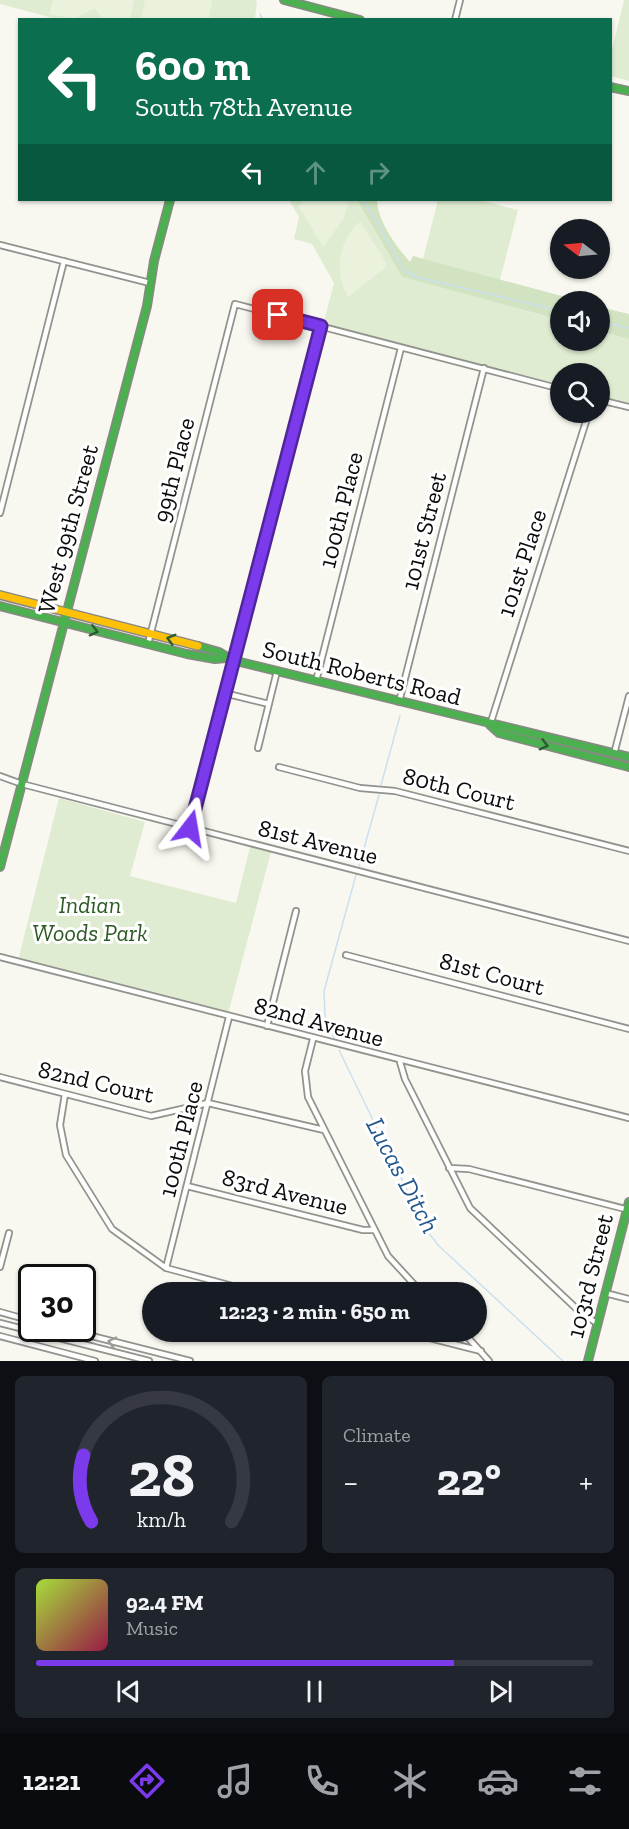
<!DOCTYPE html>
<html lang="en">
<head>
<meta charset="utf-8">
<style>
  body { margin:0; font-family:"Zilla Slab",serif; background:#20242c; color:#f1f3f6; height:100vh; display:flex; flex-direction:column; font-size:22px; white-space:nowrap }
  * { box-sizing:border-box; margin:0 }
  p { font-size:20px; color:#9ea1a6 }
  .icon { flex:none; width:33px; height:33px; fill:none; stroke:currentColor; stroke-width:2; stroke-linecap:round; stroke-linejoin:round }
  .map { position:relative; height:1361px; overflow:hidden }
  .side { display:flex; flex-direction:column; gap:15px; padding:15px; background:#0d0f14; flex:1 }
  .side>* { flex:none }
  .hud { position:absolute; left:18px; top:18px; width:594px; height:183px; border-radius:0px; box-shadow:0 2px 4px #0004; background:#0b6e4f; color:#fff; overflow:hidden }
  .needle { width:39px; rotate:286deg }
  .fabs { position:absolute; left:550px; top:219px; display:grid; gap:12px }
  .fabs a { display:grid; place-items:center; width:60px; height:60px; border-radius:50%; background:#171b24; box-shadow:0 2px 4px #0004; font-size:30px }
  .speed { position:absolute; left:18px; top:1264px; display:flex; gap:12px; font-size:30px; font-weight:700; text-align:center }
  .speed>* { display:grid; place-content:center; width:78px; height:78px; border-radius:50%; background:#171b24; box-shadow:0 2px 4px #0004; line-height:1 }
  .speed .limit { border:3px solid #111; border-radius:9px; background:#fff; color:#111 }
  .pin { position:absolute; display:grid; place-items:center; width:51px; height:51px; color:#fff; margin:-26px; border-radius:12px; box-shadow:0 3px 9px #0006 }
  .me { position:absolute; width:66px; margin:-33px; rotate:14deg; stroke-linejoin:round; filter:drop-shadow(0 0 4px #0008) }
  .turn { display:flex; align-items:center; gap:21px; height:126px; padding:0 18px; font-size:27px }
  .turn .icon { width:78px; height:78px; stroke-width:2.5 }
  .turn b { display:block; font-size:42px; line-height:51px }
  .lanes { display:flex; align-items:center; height:57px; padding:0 18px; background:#0003; justify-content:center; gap:30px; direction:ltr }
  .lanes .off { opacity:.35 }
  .big { font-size:45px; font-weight:800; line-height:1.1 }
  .side .tile { flex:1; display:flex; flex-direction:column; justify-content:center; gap:9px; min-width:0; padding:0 21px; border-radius:9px; background:#20242c }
  .side .dial { align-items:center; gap:0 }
  .dial svg { height:156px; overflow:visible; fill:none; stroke:#363941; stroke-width:7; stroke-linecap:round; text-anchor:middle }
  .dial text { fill:#f1f3f6; stroke:none }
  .song { display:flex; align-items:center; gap:18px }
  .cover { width:72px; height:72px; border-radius:9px; background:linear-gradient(135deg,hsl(80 70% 55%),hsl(340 70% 35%)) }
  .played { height:6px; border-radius:3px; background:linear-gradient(90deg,#7c3aed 75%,#363941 75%) }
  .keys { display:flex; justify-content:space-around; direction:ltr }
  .heat { display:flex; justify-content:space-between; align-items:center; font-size:33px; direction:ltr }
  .side .tiles { flex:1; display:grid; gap:15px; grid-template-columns:1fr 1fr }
  .tile:last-child { grid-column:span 2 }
  .trip { position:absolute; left:142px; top:1282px; width:345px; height:60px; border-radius:30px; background:#171b24; box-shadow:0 2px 4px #0004; font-weight:800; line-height:60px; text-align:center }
  .tabs { display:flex; height:96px; justify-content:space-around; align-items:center; background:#090b0e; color:#9ea1a6 }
  .tabs .icon { width:42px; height:42px }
  .tabs .selected { color:#7c3aed }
  .tabs b { font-size:27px; color:#f1f3f6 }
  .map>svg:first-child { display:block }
  .green { fill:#e0ecd2 }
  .forest { fill:#d1e3c1 }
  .pitch { fill:#eaf1dc }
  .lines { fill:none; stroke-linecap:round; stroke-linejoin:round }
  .stream { stroke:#cbe0ef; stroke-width:1.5 }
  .street-casing { stroke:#92928e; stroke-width:8 }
  .fast-casing { stroke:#898885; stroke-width:10 }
  .slow-casing { stroke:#898885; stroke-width:10 }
  .street { stroke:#fefefd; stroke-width:4.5 }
  .fast { stroke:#4caf50; stroke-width:7 }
  .slow { stroke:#ffc107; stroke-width:7 }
  .oneway { stroke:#2c5d2e }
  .oneway2 { stroke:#9d9d9c }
  .route-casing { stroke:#51269a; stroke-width:15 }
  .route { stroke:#7c3aed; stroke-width:10 }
  .labels { text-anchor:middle; stroke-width:6; stroke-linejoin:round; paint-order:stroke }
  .street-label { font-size:24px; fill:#0b0b0b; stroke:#fff }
  .park-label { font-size:24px; font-style:italic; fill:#2c5a24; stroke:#fff }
  .water-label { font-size:26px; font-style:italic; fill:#25588d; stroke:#fff }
</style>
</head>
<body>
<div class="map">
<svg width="629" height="1361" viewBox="0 0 629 1361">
  <rect width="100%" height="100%" fill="#f9f8f0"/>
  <path class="green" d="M0,0H254L257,1L255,19L60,20L0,4Z
    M624,0H629V81L611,76V54Z
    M289,200H357L402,277L561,320V340H600V331L629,339V404L600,397V374H561V387L323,325L334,283L312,244L294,239L299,217Z
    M438,200H479L518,210L500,280L423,259Z
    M59,798L145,822L130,876L236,903L250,847L271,852L228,1014L18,960Z"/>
  <path class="forest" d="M357,200H377C378,222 396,246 410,262L413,256L580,301L561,302V320L402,277Z
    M600,307L629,314V339L600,331Z"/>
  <path class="pitch" d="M53,0H134L130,19H103L95,8L74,19L49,14Z
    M145,0H212L209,19H141Z
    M303,200H349L344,218L324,246L322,245L299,207Z
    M360,222L386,262V267L348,297C334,273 338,240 360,222Z"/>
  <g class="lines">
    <path class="stream" d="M260,14L263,20
      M364,200L404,270L416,277L561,311
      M600,321L629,328
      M381,785L400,716
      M359,866L379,795
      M335,1040L325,1017L324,991L356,875
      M339,1050L427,1231L439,1246L563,1361"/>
    <g class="street-casing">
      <path id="street" d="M455,20L460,0
        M0,245L150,283
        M600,400L629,407
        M0,513L64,261
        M148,644L235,304L561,389
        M316,681L401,348
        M224,693L269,704
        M399,702L484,368
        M490,725L589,412
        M258,748L277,671
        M614,754L629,696
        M279,767L360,788L395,791L629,851
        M0,776L22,784L629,941
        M190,828L321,326
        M346,955L629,1029
        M0,957L629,1118
        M267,1026L296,911
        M313,1039L305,1071L308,1097L388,1256L422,1293
        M400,1062L405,1079L470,1208L580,1312L598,1324
        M0,1077L151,1116L208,1103L324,1130
        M65,1094L60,1125L66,1155L112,1229L166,1268L258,1293
        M449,1168L469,1169L629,1210
        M187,1186L363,1230H374
        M0,1267L9,1233
        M166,1268L229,1017
        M605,1293L629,1299
        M0,1312L32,1321
        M0,1323L149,1361
        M64,1329L190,1361
        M406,1332L481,1351
        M463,1332L489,1361
        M0,1336L95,1361"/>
    </g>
    <g class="fast-casing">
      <path id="fast" d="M284,0L360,20
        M610,87L629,91
        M0,606L187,654L215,659L226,658
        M198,646L219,652L232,660L629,757
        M490,725L499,733L629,767
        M0,867L147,306L154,261L170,200
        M588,1361L629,1202"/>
    </g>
    <g class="slow-casing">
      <path id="slow" d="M0,595L198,646"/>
    </g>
    <use href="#street" class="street"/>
    <use href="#fast" class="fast"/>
    <use href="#slow" class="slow"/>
  </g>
  <defs><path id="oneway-chevron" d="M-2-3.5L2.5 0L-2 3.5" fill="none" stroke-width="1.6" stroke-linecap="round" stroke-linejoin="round" transform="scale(1.5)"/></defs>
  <g class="oneway">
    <use href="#oneway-chevron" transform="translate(94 631) rotate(14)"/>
    <use href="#oneway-chevron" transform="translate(171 639) rotate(-164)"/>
    <use href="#oneway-chevron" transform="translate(544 745) rotate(15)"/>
  </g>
  <use class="oneway2" href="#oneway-chevron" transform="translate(112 1342) rotate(-166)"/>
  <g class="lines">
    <g class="route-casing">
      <path id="route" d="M190,828L321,326L278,315"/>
    </g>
    <use href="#route" class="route"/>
  </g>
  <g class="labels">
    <g class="street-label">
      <text transform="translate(174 470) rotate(-76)" y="8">99th Place</text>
      <text transform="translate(341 510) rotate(-76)" y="8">100th Place</text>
      <text transform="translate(68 529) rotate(-75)" y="8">West 99th Street</text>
      <text transform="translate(424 531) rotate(-76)" y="8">101st Street</text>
      <text transform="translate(522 563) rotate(-72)" y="8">101st Place</text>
      <text transform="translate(362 673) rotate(14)" y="8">South Roberts Road</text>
      <text transform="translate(459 789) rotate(14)" y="8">80th Court</text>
      <text transform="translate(318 842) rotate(14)" y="8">81st Avenue</text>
      <text transform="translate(492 974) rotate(15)" y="8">81st Court</text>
      <text transform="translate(319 1022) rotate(15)" y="8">82nd Avenue</text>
      <text transform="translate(96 1082) rotate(13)" y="8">82nd Court</text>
      <text transform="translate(181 1139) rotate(-76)" y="8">100th Place</text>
      <text transform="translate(285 1192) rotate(14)" y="8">83rd Avenue</text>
      <text transform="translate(590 1276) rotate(-76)" y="8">103rd Street</text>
    </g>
    <g class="park-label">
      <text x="90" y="913">Indian<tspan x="90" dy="28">Woods Park</tspan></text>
    </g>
    <g class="water-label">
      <text transform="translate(403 1175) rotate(62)" y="9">Lucas Ditch</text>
    </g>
  </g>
</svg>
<div class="fabs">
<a><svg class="needle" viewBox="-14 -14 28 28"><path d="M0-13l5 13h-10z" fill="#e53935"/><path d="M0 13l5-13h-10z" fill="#9ea1a6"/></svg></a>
<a><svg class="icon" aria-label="sound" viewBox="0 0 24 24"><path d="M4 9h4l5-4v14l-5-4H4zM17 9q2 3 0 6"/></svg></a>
<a><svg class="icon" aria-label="search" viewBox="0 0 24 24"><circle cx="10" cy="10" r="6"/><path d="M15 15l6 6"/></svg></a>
</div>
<div class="speed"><div class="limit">30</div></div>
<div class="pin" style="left:278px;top:315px;background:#d93025"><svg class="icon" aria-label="arrive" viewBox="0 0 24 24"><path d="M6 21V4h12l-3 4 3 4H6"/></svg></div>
<svg class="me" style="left:190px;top:828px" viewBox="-20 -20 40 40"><path d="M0-17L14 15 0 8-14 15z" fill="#7c3aed" stroke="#fff" stroke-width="4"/></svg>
<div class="trip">12:23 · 2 min · 650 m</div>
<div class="hud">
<div class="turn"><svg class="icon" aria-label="left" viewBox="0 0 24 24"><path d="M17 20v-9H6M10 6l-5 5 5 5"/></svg><div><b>600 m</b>South 78th Avenue</div></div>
<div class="lanes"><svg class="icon" aria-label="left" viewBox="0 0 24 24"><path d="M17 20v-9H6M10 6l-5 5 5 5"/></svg><svg class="icon off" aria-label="ahead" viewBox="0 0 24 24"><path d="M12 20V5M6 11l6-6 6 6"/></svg><svg class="icon off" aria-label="right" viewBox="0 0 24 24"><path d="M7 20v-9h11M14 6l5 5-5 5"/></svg></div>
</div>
</div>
<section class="side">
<div class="tiles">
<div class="tile dial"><svg viewBox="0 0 100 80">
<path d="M14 69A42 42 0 1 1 86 69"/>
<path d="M14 69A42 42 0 0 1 10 35" stroke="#7c3aed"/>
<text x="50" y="56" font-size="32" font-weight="700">28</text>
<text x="50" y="72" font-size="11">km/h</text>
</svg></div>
<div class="tile"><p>Climate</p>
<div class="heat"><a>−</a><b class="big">22°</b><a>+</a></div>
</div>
<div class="tile">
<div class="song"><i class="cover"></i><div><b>92.4 FM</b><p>Music</p></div></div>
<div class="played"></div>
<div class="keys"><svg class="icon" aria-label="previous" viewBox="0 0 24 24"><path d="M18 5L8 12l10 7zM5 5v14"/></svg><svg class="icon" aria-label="pause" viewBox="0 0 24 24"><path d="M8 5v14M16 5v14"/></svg><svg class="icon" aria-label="next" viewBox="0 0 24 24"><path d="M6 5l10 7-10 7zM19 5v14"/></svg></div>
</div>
</div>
</section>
<nav class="tabs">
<b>12:21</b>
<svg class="icon selected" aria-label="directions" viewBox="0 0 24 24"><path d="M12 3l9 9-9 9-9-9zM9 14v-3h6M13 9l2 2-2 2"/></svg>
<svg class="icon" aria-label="music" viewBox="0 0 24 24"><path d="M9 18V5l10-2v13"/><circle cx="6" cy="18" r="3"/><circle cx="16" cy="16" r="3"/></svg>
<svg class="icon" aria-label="phone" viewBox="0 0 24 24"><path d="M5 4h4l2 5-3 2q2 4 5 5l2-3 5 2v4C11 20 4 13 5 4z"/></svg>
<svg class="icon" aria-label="climate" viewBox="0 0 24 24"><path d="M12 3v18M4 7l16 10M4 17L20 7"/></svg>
<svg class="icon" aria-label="car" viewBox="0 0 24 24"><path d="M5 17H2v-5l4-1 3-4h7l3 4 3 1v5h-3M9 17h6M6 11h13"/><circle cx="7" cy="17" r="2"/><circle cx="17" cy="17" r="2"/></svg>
<svg class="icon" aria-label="filters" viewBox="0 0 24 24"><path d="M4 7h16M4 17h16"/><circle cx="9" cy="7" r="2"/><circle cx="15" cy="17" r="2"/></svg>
</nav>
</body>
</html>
